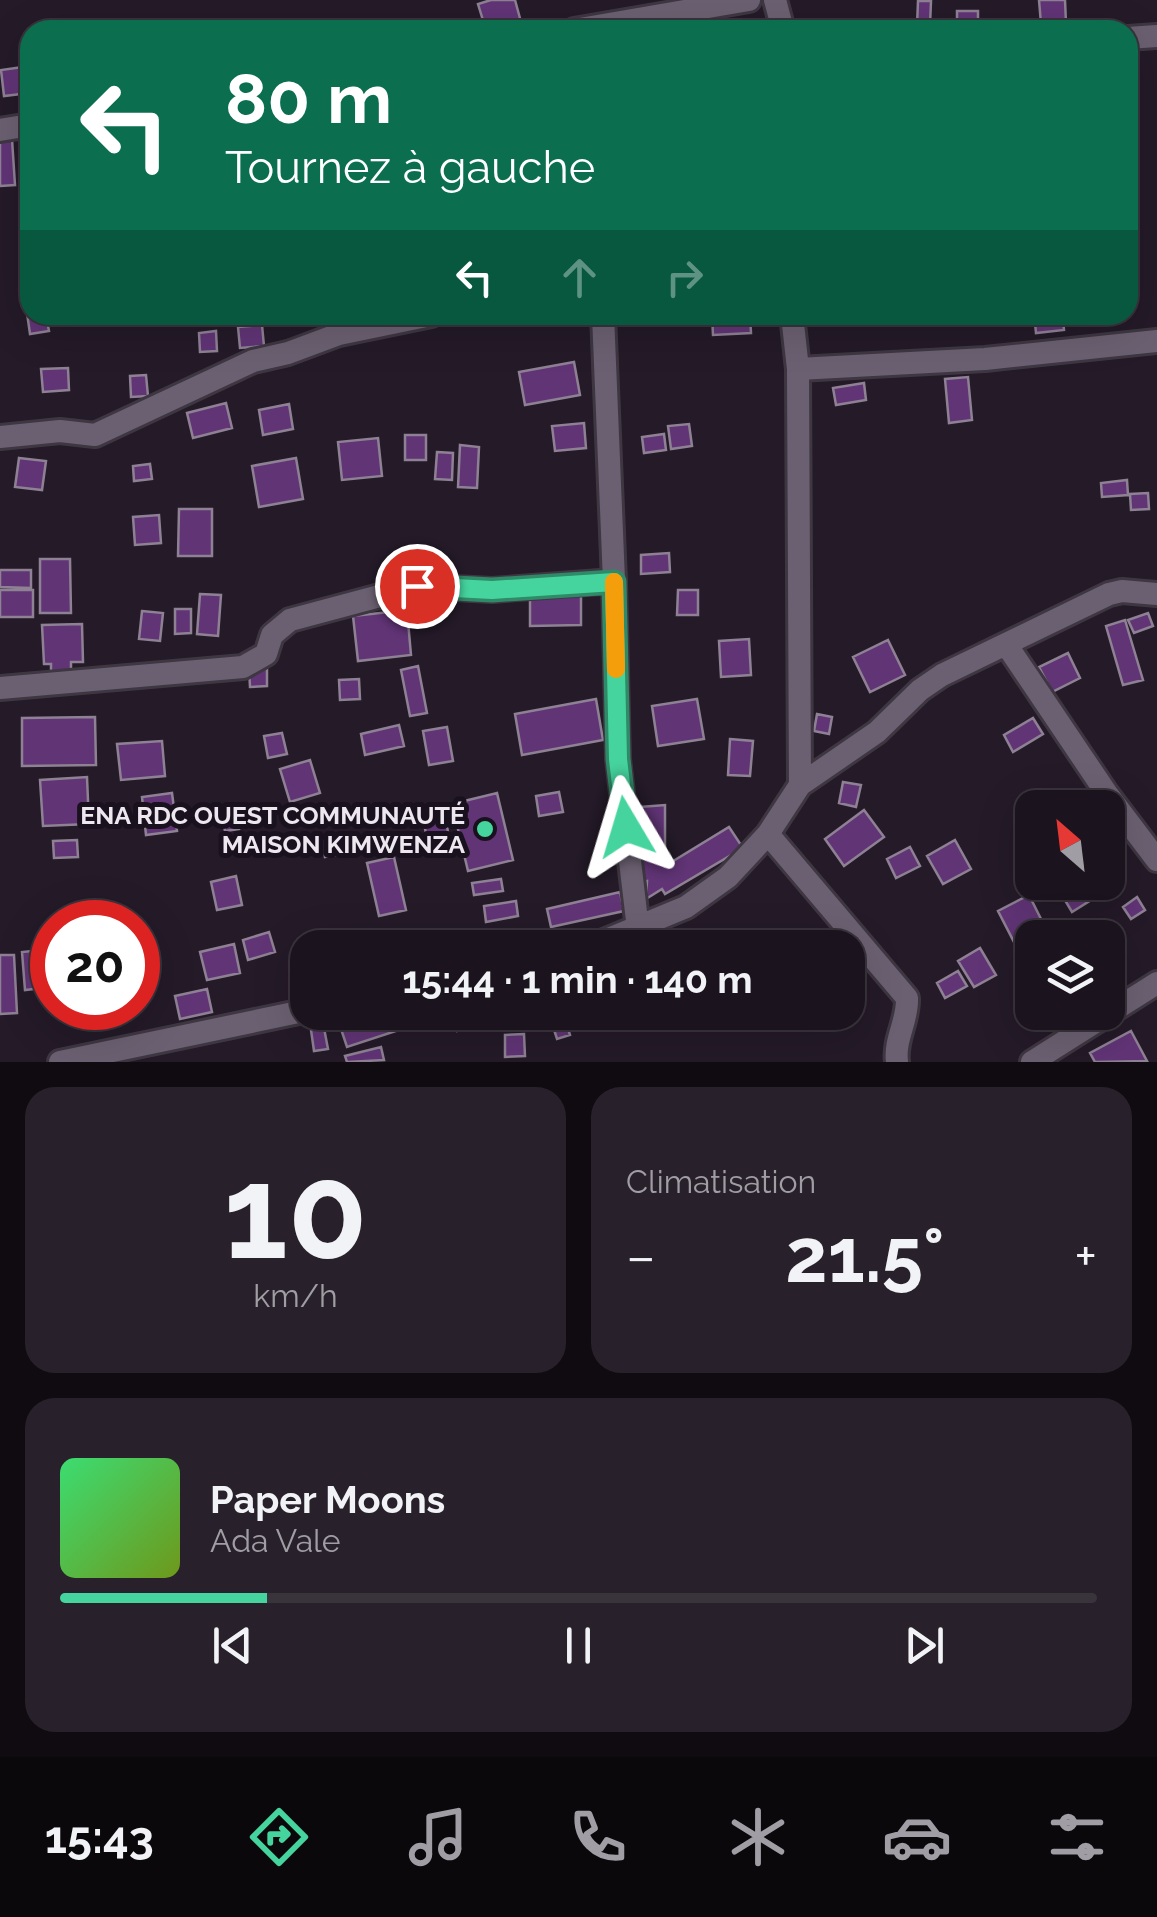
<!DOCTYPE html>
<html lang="fr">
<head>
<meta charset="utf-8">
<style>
  body { margin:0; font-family:Raleway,sans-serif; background:#28212b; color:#f1f3f6; height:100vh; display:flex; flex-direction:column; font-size:38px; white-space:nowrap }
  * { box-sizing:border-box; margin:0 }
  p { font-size:32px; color:#a09ea4 }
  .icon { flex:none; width:55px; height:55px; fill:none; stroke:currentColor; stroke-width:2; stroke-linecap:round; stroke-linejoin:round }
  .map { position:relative; height:1062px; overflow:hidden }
  .sheet { display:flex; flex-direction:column; gap:25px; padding:25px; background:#0f0b10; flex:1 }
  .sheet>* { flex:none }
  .top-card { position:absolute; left:20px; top:20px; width:1118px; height:305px; border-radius:30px; box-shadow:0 10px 40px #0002,0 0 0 2px #39333c; background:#0b6e4f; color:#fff; overflow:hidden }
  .needle { width:65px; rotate:332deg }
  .fabs { position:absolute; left:1015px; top:790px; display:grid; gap:20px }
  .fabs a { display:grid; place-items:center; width:110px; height:110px; border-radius:20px; background:#1b141e; box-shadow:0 10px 40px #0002,0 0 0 2px #39333c; font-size:50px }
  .speed { position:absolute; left:30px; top:900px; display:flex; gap:20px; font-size:50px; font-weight:700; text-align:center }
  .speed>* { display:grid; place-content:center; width:130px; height:130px; border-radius:50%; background:#1b141e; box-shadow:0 10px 40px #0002,0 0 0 2px #39333c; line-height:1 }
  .speed .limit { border:15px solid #d22; background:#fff; color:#111 }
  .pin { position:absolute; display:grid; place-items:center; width:85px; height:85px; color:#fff; margin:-42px; border:5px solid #fff; border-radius:50%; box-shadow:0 2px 10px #0007 }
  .me { position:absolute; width:110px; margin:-55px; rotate:353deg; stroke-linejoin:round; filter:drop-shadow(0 0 8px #0008) }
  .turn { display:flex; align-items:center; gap:35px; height:210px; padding:0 40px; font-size:45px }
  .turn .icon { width:130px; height:130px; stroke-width:2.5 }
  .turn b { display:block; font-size:70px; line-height:85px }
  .lanes { display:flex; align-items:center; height:95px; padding:0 40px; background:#0003; justify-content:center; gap:50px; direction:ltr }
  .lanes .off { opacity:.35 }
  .big { font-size:75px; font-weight:700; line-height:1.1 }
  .sheet .widget { flex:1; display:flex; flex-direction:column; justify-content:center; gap:15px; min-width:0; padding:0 35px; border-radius:30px; background:#28212b }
  .sheet .dial { align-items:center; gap:0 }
  .dial b { font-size:130px; line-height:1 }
  .song { display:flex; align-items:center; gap:30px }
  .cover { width:120px; height:120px; border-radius:15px; background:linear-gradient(135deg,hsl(140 70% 55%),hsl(80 70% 35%)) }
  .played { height:10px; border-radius:5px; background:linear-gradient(90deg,#46d49e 20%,#39333c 20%) }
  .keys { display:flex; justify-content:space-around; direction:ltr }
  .heat { display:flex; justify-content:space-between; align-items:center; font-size:55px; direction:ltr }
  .sheet .tiles { flex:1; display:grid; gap:25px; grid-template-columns:1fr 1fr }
  .widget:last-child { grid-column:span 2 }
  .trip { position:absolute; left:290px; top:930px; width:575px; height:100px; border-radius:30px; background:#1b141e; box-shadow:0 10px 40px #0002,0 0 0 2px #39333c; font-weight:700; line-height:100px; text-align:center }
  .tab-bar { display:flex; height:160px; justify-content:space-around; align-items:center; background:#0b080c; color:#a09ea4 }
  .tab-bar .icon { width:70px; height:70px }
  .tab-bar .selected { color:#46d49e }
  .tab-bar b { font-size:45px; color:#f1f3f6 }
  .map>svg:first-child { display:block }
  .building { fill:#613476; stroke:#8d8193; stroke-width:2.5 }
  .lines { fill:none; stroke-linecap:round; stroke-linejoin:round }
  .minor-casing { stroke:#3e3742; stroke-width:28 }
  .minor { stroke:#6b6071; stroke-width:22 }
  .route-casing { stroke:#2e8a67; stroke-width:25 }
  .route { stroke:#46d49e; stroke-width:18 }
  .slow { stroke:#f59e0b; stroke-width:18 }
  .poi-dot { fill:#46d49e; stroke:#1a111f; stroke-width:4 }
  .labels { text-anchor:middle; stroke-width:10; stroke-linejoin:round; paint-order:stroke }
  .poi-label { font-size:25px; font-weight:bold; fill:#ede7f0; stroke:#1a111f; text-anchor:end }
</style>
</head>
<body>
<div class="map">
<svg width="1157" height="1062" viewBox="0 0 1157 1062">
  <rect width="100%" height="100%" fill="#241a28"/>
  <path class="building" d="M491,0H515L521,22L486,30L478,4Z
    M1039,0H1065L1066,23L1041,24Z
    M918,1H931L930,26H917Z
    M957,11H978V28H957Z
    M30,66V93L4,96L1,70Z
    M12,139L15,185L0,186V140Z
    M27,313L46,315L49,331L30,334Z
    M712,315H750L751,333L713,335Z
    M1063,320L1064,330L1036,333L1035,323Z
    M262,325L264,346L240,348L238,327Z
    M216,331L217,351L200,352L199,333Z
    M574,362L580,395L525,405L519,372Z
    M68,368L69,390L43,392L41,369Z
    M146,375L148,396L131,397L130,376Z
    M968,377L972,420L949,423L945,379Z
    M864,383L866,400L836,405L833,388Z
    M226,403L232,428L193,438L187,413Z
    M289,404L293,429L263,435L259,410Z
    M584,423L586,448L555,451L552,426Z
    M689,424L692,446L671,449L668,426Z
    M664,434L666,450L644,453L642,437Z
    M405,435H426V460H405Z
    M378,438L382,476L342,480L338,442Z
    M460,445L479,447L477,488L458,487Z
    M437,452L453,453L452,480L435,479Z
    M19,458L46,461L42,490L15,487Z
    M296,458L303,499L259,507L252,466Z
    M150,464L152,479L134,481L133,466Z
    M1127,480L1128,495L1102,497L1101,483Z
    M1148,493L1149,509L1131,510L1130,494Z
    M179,509H212V556H178Z
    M159,515L161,543L135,545L133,517Z
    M669,553L670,572L641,574V555Z
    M40,559H70L71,613H40Z
    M0,570H31V588L0,587Z
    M0,590H33V617H0Z
    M678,590H698V615H677Z
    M530,591H581V625L530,626Z
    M200,594L221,595L218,636L197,634Z
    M175,609H191V633L175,634Z
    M407,610L411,655L358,661L353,616Z
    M142,611L163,613L160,641L139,639Z
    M1148,613L1153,626L1134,633L1128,620Z
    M1125,620L1143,680L1123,685L1106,626Z
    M82,624L83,662H71V673L51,674V664H44L42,625Z
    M749,639L751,675L721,677L719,641Z
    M888,640L905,675L870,692L853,657Z
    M1068,653L1080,678L1052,692L1039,667Z
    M418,666L427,713L410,716L401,670Z
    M267,667V686L250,687L249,668Z
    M359,679L360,699L340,700L339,680Z
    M596,699L603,740L522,755L515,714Z
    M697,699L704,739L658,746L652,706Z
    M817,714L832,717L829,734L814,731Z
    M95,717L96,765L22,766V718Z
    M1033,718L1043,734L1013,752L1004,735Z
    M399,725L404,746L365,755L361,734Z
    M447,727L453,761L429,765L423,731Z
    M282,733L287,754L268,758L264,736Z
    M730,739L753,741L750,776L728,775Z
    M162,741L165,776L121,780L117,744Z
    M310,760L320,793L290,802L280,769Z
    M87,777L89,824L43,826L40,780Z
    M843,782L861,785L856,807L839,803Z
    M559,792L563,812L539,816L536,796Z
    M172,793L177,831L146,835L142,797Z
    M497,793L513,860L468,871L452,804Z
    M665,805V866L729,827L743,848L665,894L662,889L646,899L647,881L641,882L640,807Z
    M235,809L239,829L225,831L221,811Z
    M444,810L450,843L429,847L422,815Z
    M864,810L884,837L844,866L825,839Z
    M345,838L347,853L325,857L323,841Z
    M77,840L78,857L54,858L53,841Z
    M955,840L971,869L943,884L927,856Z
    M910,847L920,866L896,878L887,859Z
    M394,857L406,910L379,916L367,863Z
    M236,876L242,905L217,910L211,882Z
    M501,879L503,891L474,895L472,883Z
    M1060,882H1102L1107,890L1072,912L1056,885Z
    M620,892L624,911L551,927L547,909Z
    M1029,895L1045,927L1014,942L998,911Z
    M1137,897L1145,910L1131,919L1123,907Z
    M516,901L518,916L486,922L484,906Z
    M775,931L783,948H761L758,941Z
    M269,932L275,952L248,960L243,940Z
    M234,944L240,973L207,980L200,952Z
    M980,948L996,975L974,987L958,961Z
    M52,949V987L25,990L22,952Z
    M0,955H14L17,1013L0,1014Z
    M958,971L967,986L945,998L937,983Z
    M207,989L212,1012L180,1019L175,996Z
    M350,1012H390L396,1031L347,1047L337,1017Z
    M451,1012H470L474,1026L457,1031Z
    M563,1013L570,1035L557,1039L550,1017Z
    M324,1028L328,1049L314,1051L311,1030Z
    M1131,1031L1147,1061L1095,1062L1090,1053Z
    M524,1034L525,1056L505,1057V1035Z
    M381,1047L384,1060L347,1062L345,1056Z"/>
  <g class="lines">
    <g class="minor-casing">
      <path id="minor" d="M775,0L783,30
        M574,30L749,0
        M1128,38L1157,36
        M0,130L30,125
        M603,315L614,581L618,759L638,929
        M792,315L798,369L800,785
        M798,369L985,359L1157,341
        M0,437L60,431L95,435L253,361L288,353L339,334L431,315
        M1006,644L1107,794L1157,860
        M0,688L243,667L266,654L272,635L290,620L417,586L492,590L614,581
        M768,834L907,998C908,1021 894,1039 897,1062
        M587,948L686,907L728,877L768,834L800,785L877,732L920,690L942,675L1109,594L1122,591L1157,594
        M60,1062L308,1010
        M1032,1062L1157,983"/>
    </g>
    <use href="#minor" class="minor"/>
  </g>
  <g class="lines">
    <g class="route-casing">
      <path id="route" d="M417,586L492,590L614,582L618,759L626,827"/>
    </g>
    <use href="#route" class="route"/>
    <path class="slow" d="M614,582L616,669"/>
  </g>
  <circle class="poi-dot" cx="485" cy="829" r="10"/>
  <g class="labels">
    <g class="poi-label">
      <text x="465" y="824">ENA RDC OUEST COMMUNAUTÉ<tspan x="465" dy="29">MAISON KIMWENZA</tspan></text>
    </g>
  </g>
</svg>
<div class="fabs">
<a><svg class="needle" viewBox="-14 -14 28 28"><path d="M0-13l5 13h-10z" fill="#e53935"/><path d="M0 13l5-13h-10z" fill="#a09ea4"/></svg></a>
<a><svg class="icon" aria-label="layers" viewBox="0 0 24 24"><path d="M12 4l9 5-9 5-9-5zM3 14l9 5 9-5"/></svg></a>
</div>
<div class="speed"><div class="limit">20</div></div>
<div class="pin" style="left:417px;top:586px;background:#d93025"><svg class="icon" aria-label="arrive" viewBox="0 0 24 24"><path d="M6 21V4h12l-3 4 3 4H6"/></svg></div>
<svg class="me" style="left:626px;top:827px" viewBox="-20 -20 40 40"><path d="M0-17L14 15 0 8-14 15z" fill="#46d49e" stroke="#fff" stroke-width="4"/></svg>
<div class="trip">15:44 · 1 min · 140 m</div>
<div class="top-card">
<div class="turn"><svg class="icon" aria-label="left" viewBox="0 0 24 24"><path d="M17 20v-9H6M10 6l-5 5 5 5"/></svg><div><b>80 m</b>Tournez à gauche</div></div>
<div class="lanes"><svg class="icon" aria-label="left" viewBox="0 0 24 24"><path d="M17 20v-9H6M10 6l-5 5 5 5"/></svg><svg class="icon off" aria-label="ahead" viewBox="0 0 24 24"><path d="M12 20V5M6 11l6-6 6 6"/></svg><svg class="icon off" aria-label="right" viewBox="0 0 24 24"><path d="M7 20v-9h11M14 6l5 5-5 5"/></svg></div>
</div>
</div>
<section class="sheet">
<div class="tiles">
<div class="widget dial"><b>10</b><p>km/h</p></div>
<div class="widget"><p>Climatisation</p>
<div class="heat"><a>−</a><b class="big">21.5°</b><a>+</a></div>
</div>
<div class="widget">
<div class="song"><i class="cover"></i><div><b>Paper Moons</b><p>Ada Vale</p></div></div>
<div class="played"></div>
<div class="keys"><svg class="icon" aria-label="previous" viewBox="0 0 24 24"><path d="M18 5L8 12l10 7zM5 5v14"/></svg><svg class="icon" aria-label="pause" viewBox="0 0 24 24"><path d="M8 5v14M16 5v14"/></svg><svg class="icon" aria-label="next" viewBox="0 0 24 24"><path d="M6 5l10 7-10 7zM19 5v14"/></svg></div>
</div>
</div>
</section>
<nav class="tab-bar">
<b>15:43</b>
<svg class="icon selected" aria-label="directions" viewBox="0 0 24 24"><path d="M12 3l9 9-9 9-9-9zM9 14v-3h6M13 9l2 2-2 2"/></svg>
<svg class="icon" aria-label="music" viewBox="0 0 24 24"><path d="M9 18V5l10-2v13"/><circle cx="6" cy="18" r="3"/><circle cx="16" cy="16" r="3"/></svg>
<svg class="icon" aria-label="phone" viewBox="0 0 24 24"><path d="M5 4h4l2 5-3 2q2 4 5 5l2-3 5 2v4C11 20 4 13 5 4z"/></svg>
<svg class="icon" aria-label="climate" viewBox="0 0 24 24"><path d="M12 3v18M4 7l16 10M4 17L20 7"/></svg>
<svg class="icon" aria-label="car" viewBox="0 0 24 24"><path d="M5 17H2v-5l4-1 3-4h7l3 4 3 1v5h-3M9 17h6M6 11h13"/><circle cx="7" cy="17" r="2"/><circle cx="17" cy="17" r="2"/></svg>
<svg class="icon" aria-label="filters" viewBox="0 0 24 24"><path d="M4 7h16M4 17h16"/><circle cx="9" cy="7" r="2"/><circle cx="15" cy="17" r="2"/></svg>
</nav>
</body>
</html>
